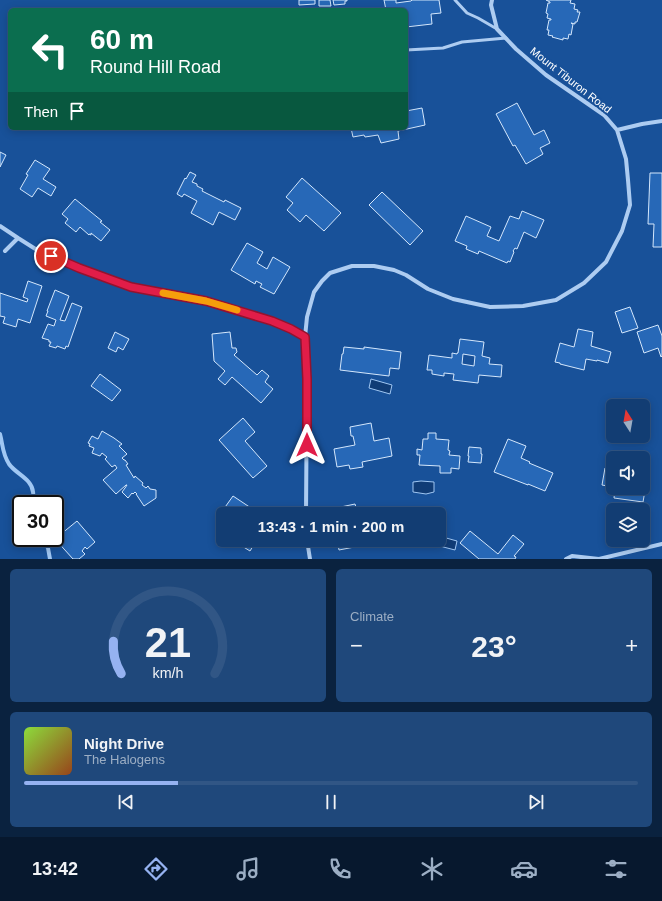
<!DOCTYPE html>
<html lang="en">
<head>
<meta charset="utf-8">
<style>
  body { margin:0; font-family:Arial,sans-serif; background:#1f487b; color:#f1f3f6; height:100vh; display:flex; flex-direction:column; font-size:15px; white-space:nowrap }
  * { box-sizing:border-box; margin:0 }
  p { font-size:13px; color:#9caec4 }
  .icon { flex:none; width:22px; height:22px; fill:none; stroke:currentColor; stroke-width:2; stroke-linecap:round; stroke-linejoin:round }
  .map { position:relative; height:559px; overflow:hidden }
  .panel { display:flex; flex-direction:column; gap:10px; padding:10px; background:#0a223f; flex:1 }
  .panel>* { flex:none }
  .banner { position:absolute; left:8px; top:8px; width:400px; height:122px; border-radius:6px; box-shadow:0 2px 10px #0003,0 0 0 1px #315685; background:#0b6e4f; color:#fff; overflow:hidden }
  .needle { width:26px; rotate:349deg }
  .fabs { position:absolute; left:606px; top:399px; display:grid; gap:8px }
  .fabs a { display:grid; place-items:center; width:44px; height:44px; border-radius:6px; background:#123d73; box-shadow:0 2px 10px #0003,0 0 0 1px #315685; font-size:20px }
  .speed { position:absolute; left:12px; top:495px; display:flex; gap:8px; font-size:20px; font-weight:700; text-align:center }
  .speed>* { display:grid; place-content:center; width:52px; height:52px; border-radius:50%; background:#123d73; box-shadow:0 2px 10px #0003,0 0 0 1px #315685; line-height:1 }
  .speed .limit { border:2px solid #111; border-radius:6px; background:#fff; color:#111 }
  .pin { position:absolute; display:grid; place-items:center; width:34px; height:34px; color:#fff; margin:-17px; border:2px solid #fff; border-radius:50%; box-shadow:0 1px 4px #0007 }
  .me { position:absolute; width:44px; margin:-22px; rotate:0deg; stroke-linejoin:round; filter:drop-shadow(0 0 3px #0008) }
  .turn { display:flex; align-items:center; gap:14px; height:84px; padding:0 16px; font-size:18px }
  .turn .icon { width:52px; height:52px; stroke-width:2.5 }
  .turn b { display:block; font-size:28px; line-height:34px }
  .then { display:flex; align-items:center; height:38px; padding:0 16px; background:#0003; gap:8px; font-size:15px }
  .big { font-size:30px; font-weight:800; line-height:1.1 }
  .panel .tile { flex:1; display:flex; flex-direction:column; justify-content:center; gap:6px; min-width:0; padding:0 14px; border-radius:6px; background:#1f487b }
  .panel .dial { align-items:center; gap:0 }
  .dial svg { height:104px; overflow:visible; fill:none; stroke:#315685; stroke-width:7; stroke-linecap:round; text-anchor:middle }
  .dial text { fill:#f1f3f6; stroke:none }
  .song { display:flex; align-items:center; gap:12px }
  .cover { width:48px; height:48px; border-radius:6px; background:linear-gradient(135deg,hsl(90 70% 55%),hsl(20 70% 35%)) }
  .played { height:4px; border-radius:2px; background:linear-gradient(90deg,#95b2f1 25%,#315685 25%) }
  .keys { display:flex; justify-content:space-around; direction:ltr }
  .heat { display:flex; justify-content:space-between; align-items:center; font-size:22px; direction:ltr }
  .panel .tiles { flex:1; display:grid; gap:10px; grid-template-columns:1fr 1fr }
  .tile:last-child { grid-column:span 2 }
  .trip { position:absolute; left:216px; top:507px; width:230px; height:40px; border-radius:6px; background:#123d73; box-shadow:0 2px 10px #0003,0 0 0 1px #315685; font-weight:800; line-height:40px; text-align:center }
  .menu { display:flex; height:64px; justify-content:space-around; align-items:center; background:#07182e; color:#9caec4 }
  .menu .icon { width:28px; height:28px }
  .menu .on { color:#95b2f1 }
  .menu b { font-size:18px; color:#f1f3f6 }
  .map>svg:first-child { display:block }
  .water { fill:#103c76; stroke:#a0c7f3 }
  .lines { fill:none; stroke-linecap:round; stroke-linejoin:round }
  .stream { stroke:#a0c7f3; stroke-width:4 }
  .building { fill:#2768b7; stroke:#d4e7fc; fill-rule:evenodd }
  .service { stroke:#adccf1; stroke-width:3 }
  .minor { stroke:#adccf1; stroke-width:4 }
  .route-casing { stroke:#92132f; stroke-width:10 }
  .route { stroke:#e11d48; stroke-width:7 }
  .slow { stroke:#f59e0b; stroke-width:7 }
  .labels { text-anchor:middle; stroke-width:4; stroke-linejoin:round; paint-order:stroke }
  .street-label { font-size:11px; fill:#fff; stroke:#185199 }
</style>
</head>
<body>
<div class="map">
<svg width="662" height="559" viewBox="0 0 662 559">
  <rect width="100%" height="100%" fill="#185199"/>
  <path class="water" d="M371,379L392,385L390,394L369,388Z
    M421,481L434,482V492L426,494L413,492V482Z
    M439,536L457,541L455,550L424,542L425,540H439Z"/>
  <g class="lines">
    <path class="stream" d="M0,434C3,445 2,453 9,464C16,474 32,479 33,492C34,495 32,500 31,504
      M32,538L38,544L46,545L48,548L50,559"/>
  </g>
  <path class="building" d="M299,0H315V4L299,5Z
    M319,0H330L331,6H319Z
    M333,0H347V1H345V4L334,5Z
    M384,0H396V3L411,1L412,0H439L441,13L431,14L432,24L406,27V10H386Z
    M546,0H571L570,3L575,4L574,9L578,10L577,12H580L577,22H575V24L571,23L573,24L571,35L569,34L568,39L563,38V40L552,37L553,36L548,35L549,30H547L549,20H551V19L547,18L548,14L546,13L548,3H550V2Z
    M517,103L534,135L544,130L550,143L540,148L543,154L526,164L515,145L513,146L496,114Z
    M422,108L425,125L398,131L399,139L381,143L378,135L365,137L364,135L353,137L351,128H406V111Z
    M0,152L6,155L0,167Z
    M35,160L50,169L43,179L56,187L51,196L38,188L32,197L20,189L28,175L26,174Z
    M190,172L196,175L192,182L197,184V186L203,189L202,191L224,202L225,200L241,208L235,220L219,212L213,225L191,213L197,201L184,194L182,197L177,194L185,178L186,179Z
    M650,173H662V247H653L654,224H648Z
    M302,178L341,213L324,231L306,215L300,222L287,210L293,203L286,197Z
    M382,192L423,231L410,245L369,205Z
    M75,199L102,221L100,222L110,230L101,241L91,233V235L89,234V235L80,227L76,232L65,223L68,219L62,214Z
    M522,211L544,220L536,238L524,232L517,249L515,248L513,251L514,252L510,262L508,261L507,263L479,251L478,254L466,249L467,246L455,241L466,216L491,227L487,236L499,241L510,216L519,219Z
    M247,243L263,252L257,263L267,269L273,257L290,267L274,294L260,287L262,284L256,281L255,284L231,270Z
    M28,281L42,286L30,323L18,319L16,327L3,323L5,317L0,316V293L27,302L28,299L23,297Z
    M55,290L69,296L60,320L65,321L72,303L82,307L68,347L66,346L65,349L57,346L56,348L49,346L51,342H49V340L42,338L48,324L54,326L56,320L46,316L48,311H47Z
    M630,307L638,328L622,333L615,312Z
    M658,325L662,336V356L661,357L658,348L644,353L637,332Z
    M578,329L593,332L591,346L611,352L608,363L597,360V361L586,359L584,370L560,364V363L555,362L560,343L574,347Z
    M115,332L129,339L123,350L118,347L116,352L108,348Z
    M230,332L232,348H236L237,352L234,355L257,375L262,370L269,376L265,382L273,389L261,403L232,377L225,385L218,379L225,371L214,361L212,334Z
    M460,339L484,342L482,356L490,358L489,364L502,365L501,377L479,375L478,383L453,380L454,374L444,373V376L432,374V370H427L429,355L452,358V353L457,354V353H458ZM463,354L475,356L474,366L462,364Z
    M344,347L364,349V347L401,352L399,369L390,368L389,376L340,370L342,354H343Z
    M100,374L121,390L112,401L91,386Z
    M243,418L255,432L245,441L267,466L253,478L219,440Z
    M371,423L374,441L389,438L392,456L362,462L363,467L350,469L349,465L337,467L334,449L355,445L353,436H351L350,427Z
    M102,431L114,438L122,444L119,446L127,454L122,458L124,460H125L128,464L126,465L134,478L135,476L143,483L142,485L146,488L148,486L150,489L156,490V498L144,506L136,494H137L135,492L133,494L132,493L128,498L122,492L125,488L127,485H126L116,494L103,480L117,468L115,465L112,467L105,459L107,457L102,453L100,456L92,453L94,448L89,446L90,444L88,443L92,436L98,439Z
    M428,433H436V439L449,440L448,450L450,451L449,455L460,456L459,469L451,468V473H440V466L419,465L420,455H417V449L422,450L423,439H428Z
    M508,439L526,446L521,458L530,462L529,463L553,473L545,491L528,484V485L494,472Z
    M469,447L481,448V454H482L481,463L468,462L469,456H468Z
    M605,468L613,470V487L602,485Z
    M643,485H646L643,502L614,498L615,488H643Z
    M233,496L260,514H228L223,510Z
    M355,504L358,514H337L336,508Z
    M77,521L95,542L87,549L85,547L82,551L85,554L79,559H73L55,539Z
    M470,531L498,554L513,535L524,544L514,556L516,557L515,559H479L460,543Z
    M239,540H262L259,545L255,543L250,551L237,543Z
    M337,540H375V543L339,550Z"/>
  <g class="lines">
    <path class="service" d="M455,0L467,13L478,18L497,29
      M406,50L443,48L462,42L506,38"/>
    <path class="minor" d="M617,130L642,124L662,121
      M0,226L18,238L37,250L79,268L131,287L207,301L272,321L291,329L305,337L307,379L306,514
      M5,251L18,238
      M305,337L307,317L314,292L322,281L330,273L352,266H374L394,270L406,275L428,289L453,299L490,307L523,306L556,300L584,283L606,262L622,231L630,205L628,180L626,159L617,130L604,115L546,75L516,49L497,29L491,5L492,0
      M307,540L310,559
      M566,559L572,556L599,559L662,544"/>
  </g>
  <g class="lines">
    <g class="route-casing">
      <path id="route" d="M51,256L79,268L131,287L206,301L272,321L291,329L305,337L307,379V445"/>
    </g>
    <use href="#route" class="route"/>
    <path class="slow" d="M163,293L206,301L237,310"/>
  </g>
  <g class="labels">
    <g class="street-label">
      <text transform="translate(571 80) rotate(38)" y="4">Mount Tiburon Road</text>
    </g>
  </g>
</svg>
<div class="fabs">
<a><svg class="needle" viewBox="-14 -14 28 28"><path d="M0-13l5 13h-10z" fill="#e53935"/><path d="M0 13l5-13h-10z" fill="#9caec4"/></svg></a>
<a><svg class="icon" aria-label="sound" viewBox="0 0 24 24"><path d="M4 9h4l5-4v14l-5-4H4zM17 9q2 3 0 6"/></svg></a>
<a><svg class="icon" aria-label="layers" viewBox="0 0 24 24"><path d="M12 4l9 5-9 5-9-5zM3 14l9 5 9-5"/></svg></a>
</div>
<div class="speed"><div class="limit">30</div></div>
<div class="pin" style="left:51px;top:256px;background:#d93025"><svg class="icon" aria-label="arrive" viewBox="0 0 24 24"><path d="M6 21V4h12l-3 4 3 4H6"/></svg></div>
<svg class="me" style="left:307px;top:445px" viewBox="-20 -20 40 40"><path d="M0-17L14 15 0 8-14 15z" fill="#e11d48" stroke="#fff" stroke-width="4"/></svg>
<div class="trip">13:43 · 1 min · 200 m</div>
<div class="banner">
<div class="turn"><svg class="icon" aria-label="left" viewBox="0 0 24 24"><path d="M17 20v-9H6M10 6l-5 5 5 5"/></svg><div><b>60 m</b>Round Hill Road</div></div>
<div class="then">Then<svg class="icon" aria-label="arrive" viewBox="0 0 24 24"><path d="M6 21V4h12l-3 4 3 4H6"/></svg></div>
</div>
</div>
<section class="panel">
<div class="tiles">
<div class="tile dial"><svg viewBox="0 0 100 80">
<path d="M14 69A42 42 0 1 1 86 69"/>
<path d="M14 69A42 42 0 0 1 8 44" stroke="#95b2f1"/>
<text x="50" y="56" font-size="32" font-weight="700">21</text>
<text x="50" y="72" font-size="11">km/h</text>
</svg></div>
<div class="tile"><p>Climate</p>
<div class="heat"><a>−</a><b class="big">23°</b><a>+</a></div>
</div>
<div class="tile">
<div class="song"><i class="cover"></i><div><b>Night Drive</b><p>The Halogens</p></div></div>
<div class="played"></div>
<div class="keys"><svg class="icon" aria-label="previous" viewBox="0 0 24 24"><path d="M18 5L8 12l10 7zM5 5v14"/></svg><svg class="icon" aria-label="pause" viewBox="0 0 24 24"><path d="M8 5v14M16 5v14"/></svg><svg class="icon" aria-label="next" viewBox="0 0 24 24"><path d="M6 5l10 7-10 7zM19 5v14"/></svg></div>
</div>
</div>
</section>
<nav class="menu">
<b>13:42</b>
<svg class="icon on" aria-label="directions" viewBox="0 0 24 24"><path d="M12 3l9 9-9 9-9-9zM9 14v-3h6M13 9l2 2-2 2"/></svg>
<svg class="icon" aria-label="music" viewBox="0 0 24 24"><path d="M9 18V5l10-2v13"/><circle cx="6" cy="18" r="3"/><circle cx="16" cy="16" r="3"/></svg>
<svg class="icon" aria-label="phone" viewBox="0 0 24 24"><path d="M5 4h4l2 5-3 2q2 4 5 5l2-3 5 2v4C11 20 4 13 5 4z"/></svg>
<svg class="icon" aria-label="climate" viewBox="0 0 24 24"><path d="M12 3v18M4 7l16 10M4 17L20 7"/></svg>
<svg class="icon" aria-label="car" viewBox="0 0 24 24"><path d="M5 17H2v-5l4-1 3-4h7l3 4 3 1v5h-3M9 17h6M6 11h13"/><circle cx="7" cy="17" r="2"/><circle cx="17" cy="17" r="2"/></svg>
<svg class="icon" aria-label="filters" viewBox="0 0 24 24"><path d="M4 7h16M4 17h16"/><circle cx="9" cy="7" r="2"/><circle cx="15" cy="17" r="2"/></svg>
</nav>
</body>
</html>
